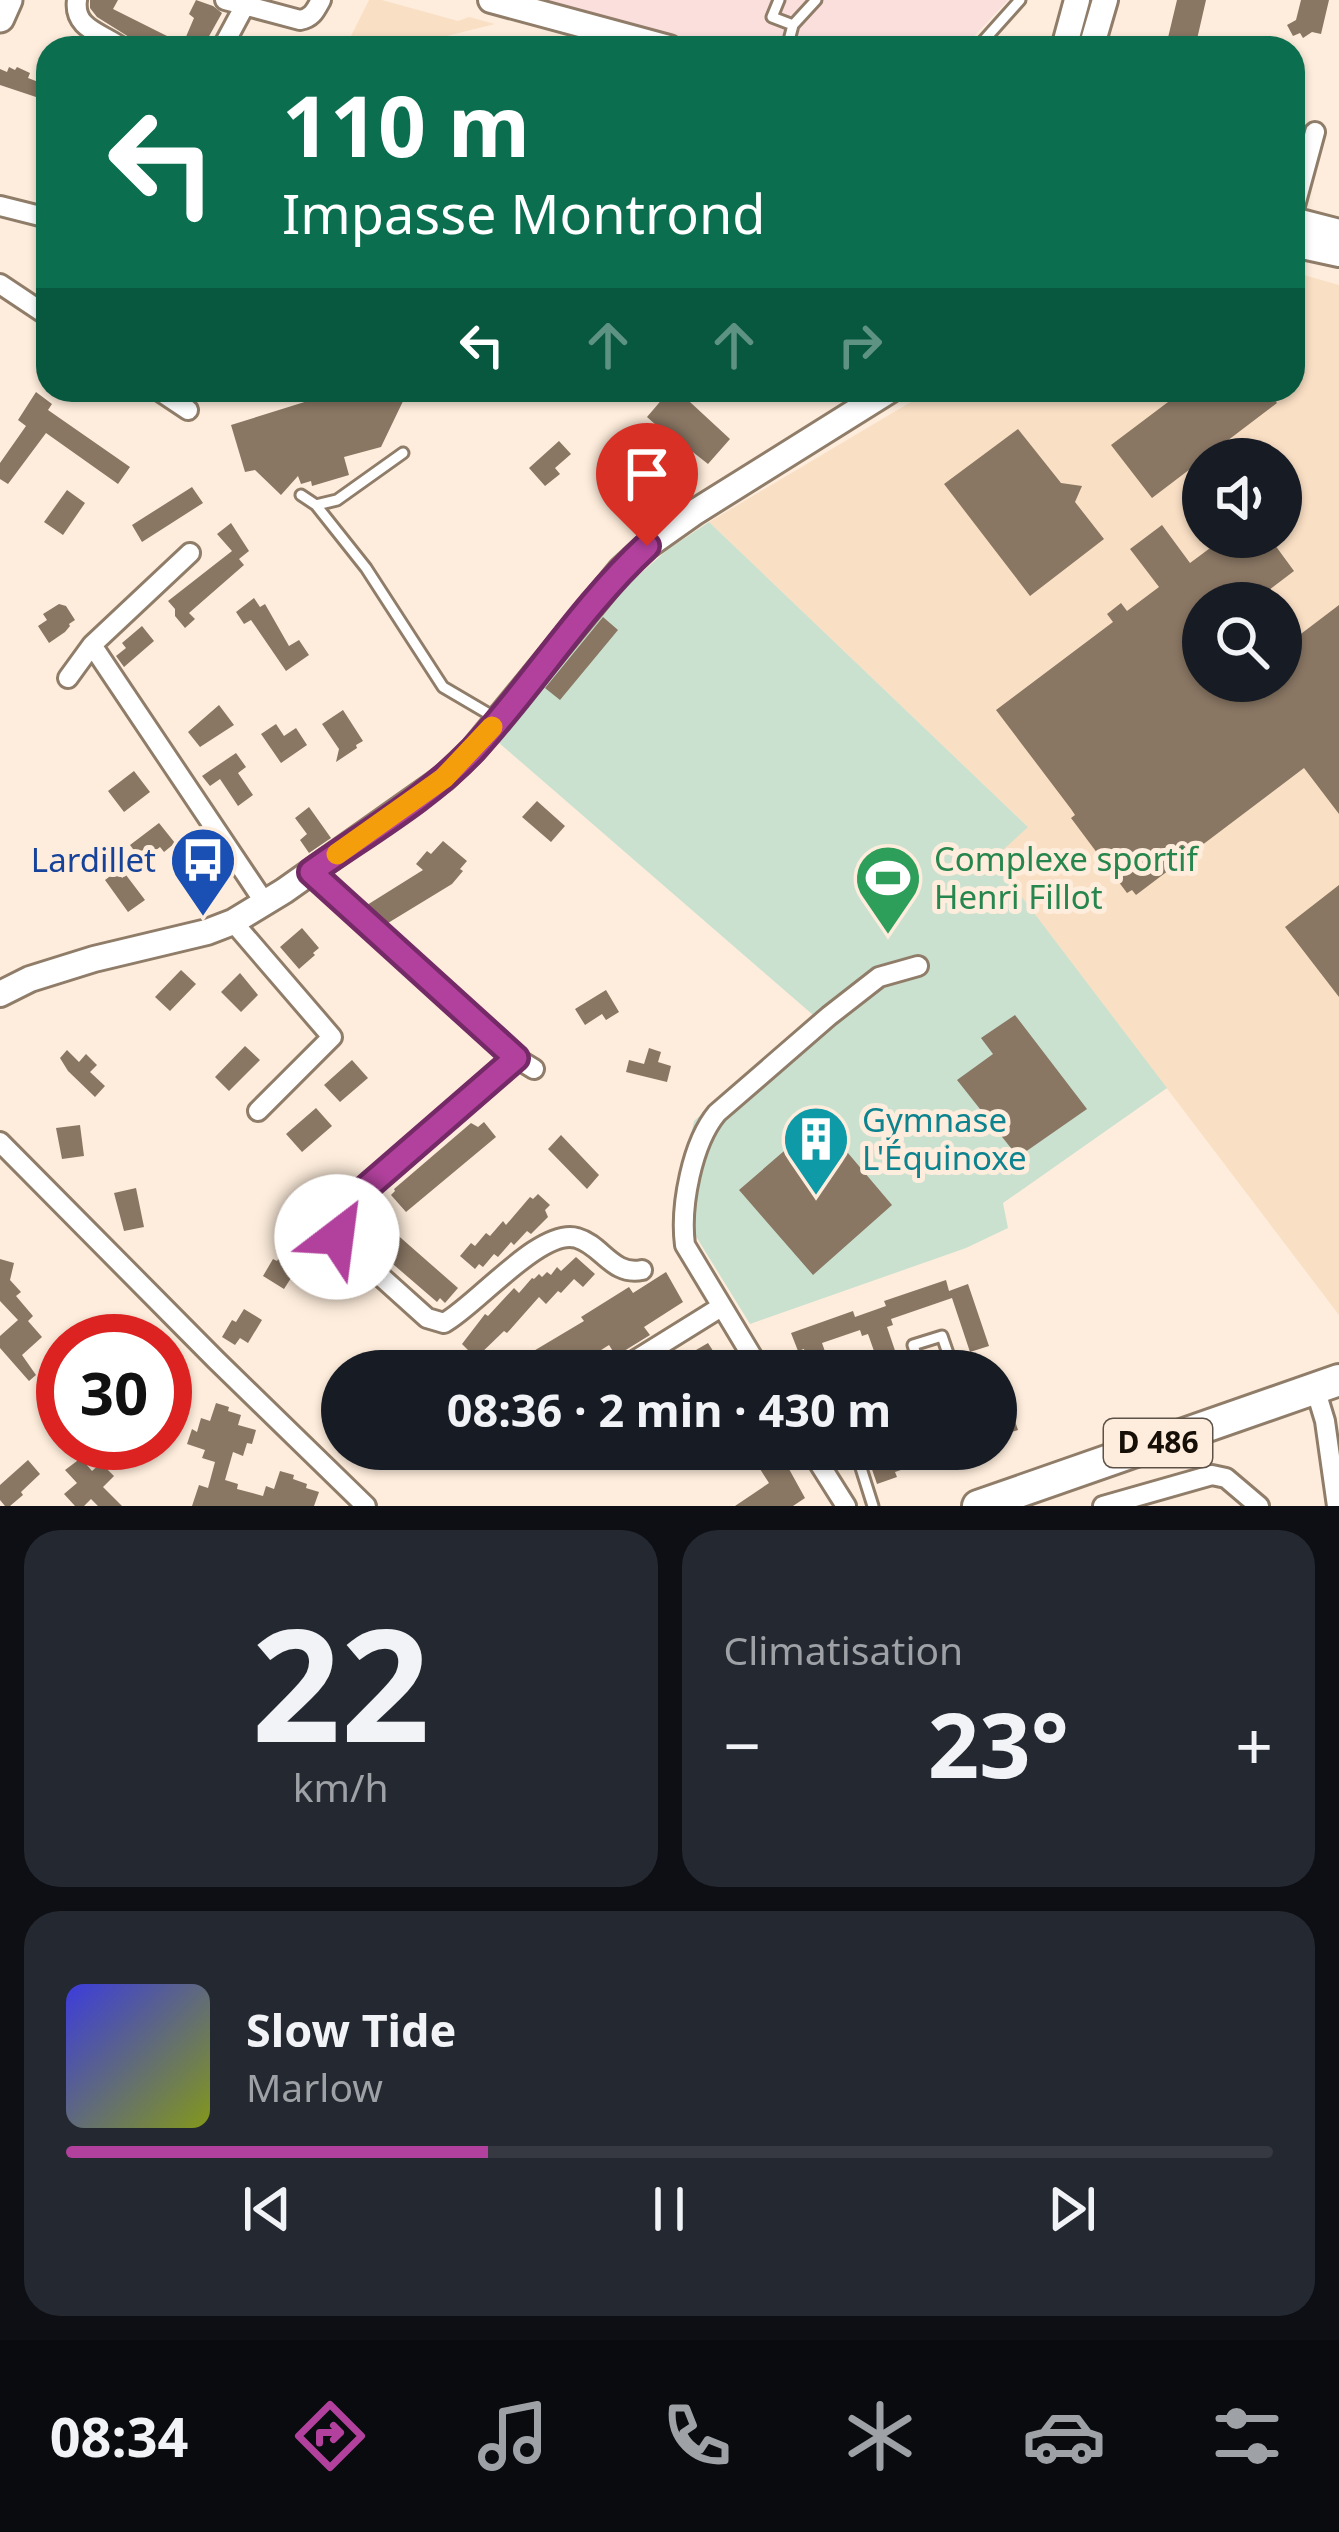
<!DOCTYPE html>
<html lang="fr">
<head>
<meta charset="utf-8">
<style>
  body { margin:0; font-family:"Noto Sans",sans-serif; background:#242831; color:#f1f3f6; height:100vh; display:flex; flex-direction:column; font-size:45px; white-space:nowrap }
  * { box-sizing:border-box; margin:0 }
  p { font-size:39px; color:#9ea1a6 }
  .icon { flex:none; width:66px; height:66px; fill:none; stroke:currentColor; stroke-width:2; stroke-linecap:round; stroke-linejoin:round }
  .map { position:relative; height:1506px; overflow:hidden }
  .panel { display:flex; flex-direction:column; gap:24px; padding:24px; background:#0d0f14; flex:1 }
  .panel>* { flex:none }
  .banner { position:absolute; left:36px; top:36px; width:1269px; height:366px; border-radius:36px; box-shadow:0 3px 9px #0004; background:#0b6e4f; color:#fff; overflow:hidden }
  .buttons { position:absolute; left:1182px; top:438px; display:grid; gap:24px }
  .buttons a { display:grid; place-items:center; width:120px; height:120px; border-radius:50%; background:#171b24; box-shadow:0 3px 9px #0004; font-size:60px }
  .speed { position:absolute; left:36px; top:1314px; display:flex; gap:24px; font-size:60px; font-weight:700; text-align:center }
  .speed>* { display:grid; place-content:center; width:156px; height:156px; border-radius:50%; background:#171b24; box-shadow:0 3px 9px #0004; line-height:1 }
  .speed .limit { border:18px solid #d22; background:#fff; color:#111 }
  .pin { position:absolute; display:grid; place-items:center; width:102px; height:102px; color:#fff; margin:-123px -51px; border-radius:50% 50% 50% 0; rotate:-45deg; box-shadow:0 0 12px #0007 }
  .pin .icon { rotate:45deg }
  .me { position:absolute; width:132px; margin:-66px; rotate:30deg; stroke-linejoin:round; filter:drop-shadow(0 0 9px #0008) }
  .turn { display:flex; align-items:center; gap:42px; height:252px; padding:0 48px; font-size:54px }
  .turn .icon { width:156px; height:156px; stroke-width:2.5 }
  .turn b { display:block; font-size:84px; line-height:102px }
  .lanes { display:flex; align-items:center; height:114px; padding:0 48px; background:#0003; justify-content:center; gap:60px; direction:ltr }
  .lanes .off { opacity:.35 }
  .big { font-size:90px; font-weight:700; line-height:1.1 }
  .panel .tile { flex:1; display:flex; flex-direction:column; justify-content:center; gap:18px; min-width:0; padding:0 42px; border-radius:36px; background:#242831 }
  .panel .dial { align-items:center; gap:0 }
  .dial b { font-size:156px; line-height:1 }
  .song { display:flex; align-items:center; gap:36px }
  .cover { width:144px; height:144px; border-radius:18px; background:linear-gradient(135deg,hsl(240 70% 55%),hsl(70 70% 35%)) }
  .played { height:12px; border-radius:6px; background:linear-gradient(90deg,#b2419d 35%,#363941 35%) }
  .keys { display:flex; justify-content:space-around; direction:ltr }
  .heat { display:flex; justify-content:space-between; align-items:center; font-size:66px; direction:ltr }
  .panel .tiles { flex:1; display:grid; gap:24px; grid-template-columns:1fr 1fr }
  .tile:last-child { grid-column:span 2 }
  .trip { position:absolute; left:321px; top:1350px; width:696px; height:120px; border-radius:60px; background:#171b24; box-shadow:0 3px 9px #0004; font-weight:700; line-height:120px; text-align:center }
  .dock { display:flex; height:192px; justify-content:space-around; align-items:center; background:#090b0e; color:#9ea1a6 }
  .dock .icon { width:84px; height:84px }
  .dock .active { color:#b2419d }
  .dock b { font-size:54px; color:#f1f3f6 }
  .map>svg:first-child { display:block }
  .commercial { fill:#fadfdd }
  .built { fill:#f9dfc4; fill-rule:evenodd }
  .green { fill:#cae1cf }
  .building { fill:#897663 }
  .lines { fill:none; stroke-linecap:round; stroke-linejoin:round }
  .service-casing { stroke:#907d69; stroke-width:15 }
  .minor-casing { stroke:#907d69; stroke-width:24 }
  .tertiary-casing { stroke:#907d69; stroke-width:30 }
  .secondary-casing { stroke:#907d69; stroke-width:33 }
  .primary-casing { stroke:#907d69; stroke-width:36 }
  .service { stroke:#fff; stroke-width:9 }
  .minor { stroke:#fff; stroke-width:18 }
  .tertiary { stroke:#fff; stroke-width:24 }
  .secondary { stroke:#fff; stroke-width:27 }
  .primary { stroke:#fff; stroke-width:30 }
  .route-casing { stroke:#742a66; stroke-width:30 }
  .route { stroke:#b2419d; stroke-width:21 }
  .slow { stroke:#f59e0b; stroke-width:21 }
  .labels { text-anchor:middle; stroke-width:10; stroke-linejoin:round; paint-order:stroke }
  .shield { fill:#feeddc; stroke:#5c5248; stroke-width:3 }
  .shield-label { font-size:30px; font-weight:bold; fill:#160f08 }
  .leisure-label { font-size:33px; fill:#27864d; stroke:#feeddc; text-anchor:start }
  .transit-label { font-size:33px; fill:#164399; stroke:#feeddc; text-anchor:end }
  .culture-label { font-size:33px; fill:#0d838f; stroke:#feeddc; text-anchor:start }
</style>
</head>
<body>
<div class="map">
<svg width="1339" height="1506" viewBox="0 0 1339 1506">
  <rect width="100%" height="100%" fill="#feeddc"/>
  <path class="commercial" d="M527,0H1008L963,48H713L614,26Z"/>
  <path class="built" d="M369,0H382L458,21L469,17L495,24L439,38L438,48H345Z
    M1293,272L1339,285V1315L992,858L1027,826L709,522L931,390H1293ZM1203,459H1281V537H1203ZM1203,603H1281V681H1203Z"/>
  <path class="green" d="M709,522L1028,827L993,859L1167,1088L1003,1203L1008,1228L966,1248L750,1324L676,1204L694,1121L813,1015L498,742L622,590L667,550Z"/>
  <path class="building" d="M90,0H118L113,9L167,36L162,48H135L129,37L97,17L90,8Z
    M196,0L213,6L222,13L203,47L185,39L194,18L189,14Z
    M1177,0H1206L1195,48L1166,46Z
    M1301,0H1329L1321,34L1312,32L1303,38L1300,33L1293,36L1287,25L1296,20Z
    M9,67L15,70L17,67L30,73L28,78L41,83L36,97L0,85V69L7,72Z
    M343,390H391L405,397L381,447L344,457L349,475L312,486L311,481L301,484L298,476L281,495L255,470L245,472L231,425Z
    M670,390H677L730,439L708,464L675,438L673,440L647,417Z
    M1184,390H1267L1277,403L1152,498L1111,445Z
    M36,392L52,404L48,410L130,467L118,484L46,433L8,484L0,479V463L26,426L18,420Z
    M1018,429L1061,483L1082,486L1075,502L1104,539L1030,596L944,484Z
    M559,441L571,454L555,468L560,474L545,486L529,468Z
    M192,487L203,503L142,542L132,525Z
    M67,490L85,503L63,535L44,522Z
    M231,523L249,551L239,559L244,565L189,613L195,619L185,628L175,616V609L168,601L232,551L217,534Z
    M1162,525L1190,563L1225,537H1269L1294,571L1252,603H1203V681H1281V649L1339,605V814L1304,768L1136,895L1132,890L1127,893L1071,818L1075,815L1071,809L996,710L1113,622L1107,614L1121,603L1127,611L1159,587L1130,549Z
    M254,598L260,607L265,604L289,646L299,640L309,655L286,671L251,620L244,624L236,612Z
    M59,604L66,606L75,620L69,624L70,626L65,632L49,643L38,626L47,620L43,614Z
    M603,617L618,630L560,700L545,688Z
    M142,626L154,641L124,667L116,656L126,648L122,643Z
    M219,705L234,725L200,747L188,732Z
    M343,710L363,741L356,745L357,748L336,762L339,749L322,724Z
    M276,724L284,736L296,728L307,745L281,763L261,734Z
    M236,753L246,767L238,773L253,795L238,806L220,779L210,786L202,776Z
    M134,771L150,792L124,812L108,791Z
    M537,801L565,826L551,842L522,817Z
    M309,807L331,838L309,853L300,840L307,834L295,818Z
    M159,823L175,843L164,852L160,847L142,861L130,845Z
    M443,841L467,861L460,869L463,871L452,884L388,923L367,905L423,870L416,864L427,851L431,854Z
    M117,871L122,878L126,875L145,900L128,912L105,880Z
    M1339,885V997L1285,927Z
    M302,928L319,948L313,953L315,955L299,969L280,947Z
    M181,970L196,984L170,1011L155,997Z
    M240,973L258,995L241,1012L221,992Z
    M606,990L619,1012L606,1020L602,1014L585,1025L575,1009Z
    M1015,1015L1087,1109L1018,1157L957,1080L993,1054L981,1038Z
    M245,1046L260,1060L229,1091L215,1077Z
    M649,1048L661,1052L658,1062L671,1066L667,1082L626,1072L629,1060L644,1064Z
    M67,1050L79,1062L86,1054L97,1065L90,1072L105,1086L95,1097L68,1071L60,1058Z
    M352,1060L368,1078L340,1102L324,1085Z
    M316,1108L332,1126L302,1152L286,1134Z
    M820,1120L892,1205L813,1275L739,1190Z
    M484,1122L496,1137L406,1212L391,1195L395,1191L394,1189L471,1123L478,1127Z
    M80,1125L84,1156L62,1159L56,1128Z
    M561,1135L599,1175L587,1189L548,1149Z
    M136,1188L144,1227L124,1231L114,1193Z
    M538,1194L550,1205L545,1210L548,1217L531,1234L527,1231L514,1245L511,1242L498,1257L494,1254L483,1267L479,1264L475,1269L460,1256L471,1243L475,1246L486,1233L490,1236L503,1221L506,1225L530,1197L533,1199Z
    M369,1210L458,1288L445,1303L440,1298L437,1302L358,1234L361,1230L356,1225Z
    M285,1248L303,1259L284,1289L263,1276L273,1259L277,1261Z
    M576,1257L595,1274L583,1287L574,1279L561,1293L558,1291L546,1304L539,1297L507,1333L504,1331L476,1358L462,1344L485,1314L488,1316L514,1288L519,1293L532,1278L534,1279L539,1274L542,1277L547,1272L551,1275L557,1267L561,1271Z
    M0,1259L14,1263L10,1280L21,1292L16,1296L33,1316L28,1321L42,1337L22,1355L36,1375L29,1381L0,1348V1336L18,1320L0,1301Z
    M666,1272L683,1302L644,1327L650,1335L616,1356L609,1345L568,1371H500L584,1321L581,1317L629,1287L633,1293Z
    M946,1280L949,1291L968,1284L989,1346L970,1352L952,1298L891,1319L893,1325L887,1327L902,1371H881L868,1334L862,1336L860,1330L822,1343L832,1371H811L804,1349L798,1351L791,1333L853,1311L855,1317L886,1306L884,1301Z
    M244,1309L262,1320L248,1343L240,1338L235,1345L222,1337L232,1320L236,1322Z
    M708,1343L726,1371H663L696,1350Z
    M998,1371L1018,1430L999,1436L996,1427Z
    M216,1403L229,1407L228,1411L241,1415L238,1425L256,1430L252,1444L247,1443L243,1456L233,1452L225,1480L238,1484L237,1489L263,1496L266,1486L274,1489L280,1471L294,1475L293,1479L307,1484L306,1488L319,1492L314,1506H192L199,1485L208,1488L215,1462L202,1458L205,1450L187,1444L192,1429L197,1432L201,1418L210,1421Z
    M747,1449H778L805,1498L793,1506H735L769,1483Z
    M865,1449H955L956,1451L895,1472L897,1477L877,1484Z
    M81,1458L92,1471L101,1463L114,1476L103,1487L122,1506H98L91,1499L84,1506H75L64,1494L77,1483L65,1470Z
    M28,1460L40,1474L21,1492L23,1495L10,1506H5L0,1500V1485Z"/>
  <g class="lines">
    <g class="service-casing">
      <path id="service" d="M779,0L772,17L793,25
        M787,48L793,25L816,0
        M977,48L1020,0
        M301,495L316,505L366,568L443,687L494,717
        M316,505L337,500L403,453
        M921,1371L913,1345L942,1336L953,1368L944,1371
        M855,1449L873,1506"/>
    </g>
    <g class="minor-casing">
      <path id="minor" d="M77,0C73,29 102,33 122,48
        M225,0L300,20C312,18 315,11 321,0
        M222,48L244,7
        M0,206L48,218
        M1293,213L1315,132
        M0,284L48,316
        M158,390L188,410
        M190,553L92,645L265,903
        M68,678L92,645
        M311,872L516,1058L534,1069
        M233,922L332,1037L258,1111
        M516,1058L342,1209L335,1224L337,1237L427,1318L444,1323C476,1306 541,1227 577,1238C602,1245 612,1276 642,1270
        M0,1142L216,1360L366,1506
        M618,1371L721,1307
        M761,1371L685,1245C680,1206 692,1143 717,1113L829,1016L879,977L918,966
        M1315,1388L1325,1421L1337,1506
        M810,1449L846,1506
        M1103,1506L1212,1475L1226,1478L1259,1506"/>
    </g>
    <g class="tertiary-casing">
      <path id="tertiary" d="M491,0L669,48
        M1064,48L1077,0
        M1091,48L1105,0
        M1293,220L1339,232
        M1293,244L1339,254
        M0,994L30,979L94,959L207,932L233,922L284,891L444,778L474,749L621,570L647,546L695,512L890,390"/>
    </g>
    <g class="secondary-casing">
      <path id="secondary" d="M0,18L8,0"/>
    </g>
    <g class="primary-casing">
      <path id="primary" d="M978,1506L1339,1380"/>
    </g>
    <use href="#service" class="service"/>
    <use href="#minor" class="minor"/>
    <use href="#tertiary" class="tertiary"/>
    <use href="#secondary" class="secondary"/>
    <use href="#primary" class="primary"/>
  </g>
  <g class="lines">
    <g class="route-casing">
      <path id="route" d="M337,1237L335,1224L342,1209L516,1058L311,872C366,833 428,798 473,750C534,684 580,608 647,546"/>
    </g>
    <use href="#route" class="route"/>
    <path class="slow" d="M337,854L444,778L492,727"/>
  </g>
  <defs>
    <g id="bus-pin" transform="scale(3.45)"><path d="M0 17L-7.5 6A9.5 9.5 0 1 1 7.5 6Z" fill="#1a4fb4" stroke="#feeddc"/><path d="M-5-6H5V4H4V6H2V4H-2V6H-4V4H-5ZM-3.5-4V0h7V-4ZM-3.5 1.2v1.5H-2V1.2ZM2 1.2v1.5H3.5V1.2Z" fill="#fff"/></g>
    <g id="stadium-pin" transform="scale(3.45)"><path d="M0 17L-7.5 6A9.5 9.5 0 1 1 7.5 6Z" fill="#2e9e5b" stroke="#feeddc"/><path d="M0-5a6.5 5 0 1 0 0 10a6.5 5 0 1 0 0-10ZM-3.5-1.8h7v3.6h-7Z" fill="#fff"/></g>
    <g id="building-pin" transform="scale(3.45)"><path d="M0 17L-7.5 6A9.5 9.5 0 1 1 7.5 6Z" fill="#0f9aa8" stroke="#feeddc"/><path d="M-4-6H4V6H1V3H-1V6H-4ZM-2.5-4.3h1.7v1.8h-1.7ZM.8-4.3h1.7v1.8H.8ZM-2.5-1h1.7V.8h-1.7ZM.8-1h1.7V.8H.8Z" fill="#fff"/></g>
  </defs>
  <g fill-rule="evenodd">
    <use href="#bus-pin" x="203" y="860"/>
    <use href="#stadium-pin" x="888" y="878"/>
    <use href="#building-pin" x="816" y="1139"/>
  </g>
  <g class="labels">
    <rect class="shield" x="1104" y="1419" width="108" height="48" rx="9"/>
    <g class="shield-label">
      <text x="1158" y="1453">D 486</text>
    </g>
    <g class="leisure-label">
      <text x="934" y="871">Complexe sportif<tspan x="934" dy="38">Henri Fillot</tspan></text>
    </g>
    <g class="transit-label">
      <text x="156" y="872">Lardillet</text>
    </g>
    <g class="culture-label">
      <text x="862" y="1132">Gymnase<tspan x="862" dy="38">L'Équinoxe</tspan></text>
    </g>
  </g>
</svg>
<div class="buttons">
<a><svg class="icon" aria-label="sound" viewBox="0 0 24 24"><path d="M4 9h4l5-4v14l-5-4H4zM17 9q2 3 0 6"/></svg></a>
<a><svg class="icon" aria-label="search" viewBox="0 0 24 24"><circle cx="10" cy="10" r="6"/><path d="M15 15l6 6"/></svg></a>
</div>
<div class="speed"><div class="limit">30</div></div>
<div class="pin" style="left:647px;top:546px;background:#d93025"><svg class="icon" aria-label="arrive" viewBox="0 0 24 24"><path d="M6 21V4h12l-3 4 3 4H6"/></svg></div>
<svg class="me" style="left:337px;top:1237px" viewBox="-20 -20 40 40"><circle r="19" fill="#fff"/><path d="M0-13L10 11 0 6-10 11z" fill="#b2419d"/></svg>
<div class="trip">08:36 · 2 min · 430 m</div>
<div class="banner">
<div class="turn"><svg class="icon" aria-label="left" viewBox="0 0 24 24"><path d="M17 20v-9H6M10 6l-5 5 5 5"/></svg><div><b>110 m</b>Impasse Montrond</div></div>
<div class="lanes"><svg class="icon" aria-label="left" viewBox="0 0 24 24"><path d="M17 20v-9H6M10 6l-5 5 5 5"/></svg><svg class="icon off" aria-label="ahead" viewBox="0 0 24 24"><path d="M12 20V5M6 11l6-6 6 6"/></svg><svg class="icon off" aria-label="ahead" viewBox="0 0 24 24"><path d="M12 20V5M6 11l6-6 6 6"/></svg><svg class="icon off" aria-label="right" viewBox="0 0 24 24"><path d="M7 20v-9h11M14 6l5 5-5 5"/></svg></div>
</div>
</div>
<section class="panel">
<div class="tiles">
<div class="tile dial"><b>22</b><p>km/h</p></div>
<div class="tile"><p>Climatisation</p>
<div class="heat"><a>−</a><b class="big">23°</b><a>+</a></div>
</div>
<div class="tile">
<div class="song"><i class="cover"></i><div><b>Slow Tide</b><p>Marlow</p></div></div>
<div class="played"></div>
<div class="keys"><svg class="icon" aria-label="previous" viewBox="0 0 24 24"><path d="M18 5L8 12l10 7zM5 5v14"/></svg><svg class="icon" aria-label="pause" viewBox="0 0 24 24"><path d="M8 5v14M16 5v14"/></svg><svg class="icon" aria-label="next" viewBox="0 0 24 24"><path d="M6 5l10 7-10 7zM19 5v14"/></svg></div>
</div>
</div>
</section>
<nav class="dock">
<b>08:34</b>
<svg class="icon active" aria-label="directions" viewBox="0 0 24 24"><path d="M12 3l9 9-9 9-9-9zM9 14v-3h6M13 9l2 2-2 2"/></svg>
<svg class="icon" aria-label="music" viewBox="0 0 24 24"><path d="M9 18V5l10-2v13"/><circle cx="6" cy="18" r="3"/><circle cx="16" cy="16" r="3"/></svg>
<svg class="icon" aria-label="phone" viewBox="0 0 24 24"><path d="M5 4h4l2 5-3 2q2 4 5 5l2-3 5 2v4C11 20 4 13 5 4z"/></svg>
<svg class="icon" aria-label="climate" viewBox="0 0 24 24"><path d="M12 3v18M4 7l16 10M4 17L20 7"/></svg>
<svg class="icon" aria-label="car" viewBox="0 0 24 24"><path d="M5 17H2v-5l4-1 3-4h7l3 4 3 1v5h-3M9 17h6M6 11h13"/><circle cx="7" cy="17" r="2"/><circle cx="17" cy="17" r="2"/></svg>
<svg class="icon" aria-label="filters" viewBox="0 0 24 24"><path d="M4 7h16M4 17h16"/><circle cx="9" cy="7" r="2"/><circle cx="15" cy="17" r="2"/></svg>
</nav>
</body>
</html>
